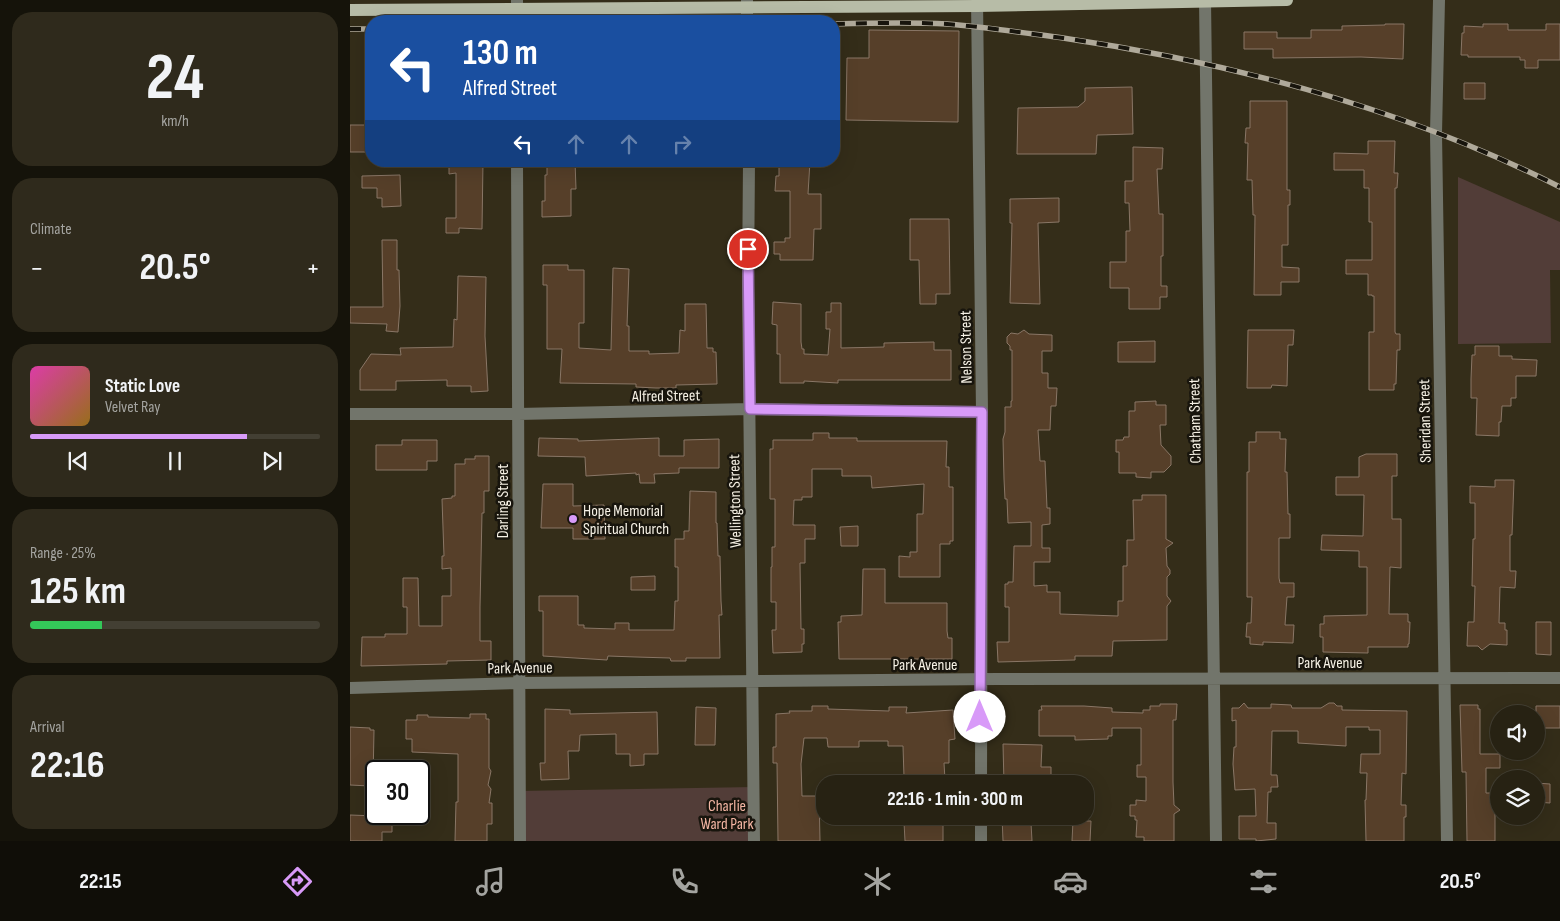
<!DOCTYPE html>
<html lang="en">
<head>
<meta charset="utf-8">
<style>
  body { margin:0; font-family:"Sofia Sans Condensed",sans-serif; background:#2f2a1c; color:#f1f3f6; height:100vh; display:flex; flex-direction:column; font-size:19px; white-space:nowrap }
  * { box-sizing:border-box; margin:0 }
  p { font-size:16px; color:#a4a4a0 }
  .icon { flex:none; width:28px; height:28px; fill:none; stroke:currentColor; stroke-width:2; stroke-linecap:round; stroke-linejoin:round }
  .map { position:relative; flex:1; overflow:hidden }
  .sheet { display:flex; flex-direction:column; gap:12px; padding:12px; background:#15130a; width:350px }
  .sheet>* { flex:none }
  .top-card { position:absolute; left:15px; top:15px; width:475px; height:152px; border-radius:20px; box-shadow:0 5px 20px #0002,0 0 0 1px #433f33; background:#1a4fa0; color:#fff; overflow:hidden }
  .controls { position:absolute; left:1140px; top:705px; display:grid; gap:10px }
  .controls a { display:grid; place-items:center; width:55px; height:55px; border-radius:50%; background:#272213; box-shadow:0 5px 20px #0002,0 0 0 1px #433f33; font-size:25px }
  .speed { position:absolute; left:15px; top:760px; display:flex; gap:10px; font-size:25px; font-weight:700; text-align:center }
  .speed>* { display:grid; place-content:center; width:65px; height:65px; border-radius:50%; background:#272213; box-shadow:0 5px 20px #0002,0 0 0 1px #433f33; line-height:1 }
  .speed .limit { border:2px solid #111; border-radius:8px; background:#fff; color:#111 }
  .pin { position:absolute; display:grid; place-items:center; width:42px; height:42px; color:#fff; margin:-21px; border:2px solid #fff; border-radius:50%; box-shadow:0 1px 5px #0007 }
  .me { position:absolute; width:55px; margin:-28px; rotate:0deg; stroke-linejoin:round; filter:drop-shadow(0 0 4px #0008) }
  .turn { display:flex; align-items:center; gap:18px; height:105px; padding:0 15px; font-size:22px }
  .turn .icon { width:65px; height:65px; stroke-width:2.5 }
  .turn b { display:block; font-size:35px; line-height:42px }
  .lanes { display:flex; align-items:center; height:48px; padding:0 15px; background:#0003; justify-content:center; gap:25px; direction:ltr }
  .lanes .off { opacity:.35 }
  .big { font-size:38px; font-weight:700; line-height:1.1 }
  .sheet .widget { flex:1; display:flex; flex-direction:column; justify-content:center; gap:8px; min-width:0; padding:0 18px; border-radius:20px; background:#2f2a1c }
  .sheet .dial { align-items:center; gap:0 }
  .dial b { font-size:65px; line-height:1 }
  .song { display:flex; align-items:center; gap:15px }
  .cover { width:60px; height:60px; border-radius:8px; background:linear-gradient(135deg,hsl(320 70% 55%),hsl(40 70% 35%)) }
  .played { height:5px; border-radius:2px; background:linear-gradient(90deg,#d89af8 75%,#433f33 75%) }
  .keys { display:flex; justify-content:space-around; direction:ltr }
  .heat { display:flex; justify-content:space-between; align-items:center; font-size:28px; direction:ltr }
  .charge { height:8px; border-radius:4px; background:linear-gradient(90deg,#34c759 25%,#433f33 0) }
  .trip { position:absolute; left:466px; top:775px; width:278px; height:50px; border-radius:20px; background:#272213; box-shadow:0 5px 20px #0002,0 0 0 1px #433f33; font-weight:700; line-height:50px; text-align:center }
  .tab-bar { display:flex; height:80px; justify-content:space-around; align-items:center; background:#100e08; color:#a4a4a0 }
  .tab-bar .icon { width:35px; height:35px }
  .tab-bar .current { color:#d89af8 }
  .tab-bar b { font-size:22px; color:#f1f3f6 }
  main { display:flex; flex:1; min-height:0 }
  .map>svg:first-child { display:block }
  .green { fill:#523d38 }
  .building { fill:#563f29; stroke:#897666 }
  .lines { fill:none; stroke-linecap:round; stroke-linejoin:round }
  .minor { stroke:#72756b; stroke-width:12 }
  .major { stroke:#b7bca7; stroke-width:12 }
  .rail-casing { stroke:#afa99a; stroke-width:5.5 }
  .rail { stroke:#18150d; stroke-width:4; stroke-dasharray:11; stroke-linecap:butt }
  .route-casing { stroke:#8c64a1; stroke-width:12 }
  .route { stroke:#d89af8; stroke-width:9 }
  .poi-dot { fill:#d89af8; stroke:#18150d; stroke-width:2 }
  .labels { text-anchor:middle; stroke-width:5; stroke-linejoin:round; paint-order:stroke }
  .street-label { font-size:16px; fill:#f6f1e5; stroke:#18150d }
  .poi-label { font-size:16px; fill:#f6f1e5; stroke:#18150d; text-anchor:start }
  .park-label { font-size:16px; fill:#f3b5a3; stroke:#18150d }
</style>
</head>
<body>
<main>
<section class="sheet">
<div class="widget dial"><b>24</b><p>km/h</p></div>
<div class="widget"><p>Climate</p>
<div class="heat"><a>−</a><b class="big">20.5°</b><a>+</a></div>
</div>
<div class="widget">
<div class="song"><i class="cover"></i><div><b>Static Love</b><p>Velvet Ray</p></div></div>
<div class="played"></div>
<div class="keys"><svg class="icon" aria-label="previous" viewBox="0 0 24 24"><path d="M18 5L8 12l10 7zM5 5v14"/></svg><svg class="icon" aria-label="pause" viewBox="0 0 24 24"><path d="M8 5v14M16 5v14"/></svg><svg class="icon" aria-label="next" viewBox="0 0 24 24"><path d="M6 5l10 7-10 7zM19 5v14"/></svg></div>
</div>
<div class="widget"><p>Range · 25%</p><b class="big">125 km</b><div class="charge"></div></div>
<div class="widget"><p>Arrival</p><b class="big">22:16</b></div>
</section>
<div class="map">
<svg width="1210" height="841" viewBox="0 0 1210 841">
  <rect width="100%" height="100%" fill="#342d19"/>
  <path class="green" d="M1108,177L1210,222V270H1200L1201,343L1108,344Z
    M404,787V841H170L168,791Z"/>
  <path class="building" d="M1035,24H1054L1053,59L1011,57L923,58V49H894V32H927V38H961V30H992V26L1035,25Z
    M1133,24H1158V30H1196V24H1210V60H1188V68H1175V60H1170V57H1118V55H1111L1112,33H1114V26L1133,27Z
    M519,30L609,31L608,122L496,120L497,58H519Z
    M1114,83H1135V99H1114Z
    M782,87L783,134L747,135L746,154H667L668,108L728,107L735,101V88Z
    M900,101H937V190H940V205H938V245H932V267L949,268V282H931V295H904L905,215H903L902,180H897L898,143H895L896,128H900Z
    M0,125H21V152H0Z
    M1018,141H1045L1044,173H1048L1047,188H1045V332L1046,334H1050V350H1047L1046,384H1044V390H1019V332H1024V296H1022V295H1018V274H996V260H1022V222H1019V188H1014V170H984V153L1018,154Z
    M783,147L813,148L812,169H807L809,214H813V256H811V286H817V297H810V309H779V288H760V262H776V231H780L779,203H775V181H783Z
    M99,161H133L132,229L109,228V233H96V218H106V173L99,174Z
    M197,161H225L226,189H221V216L192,217V201H195V175H197Z
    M429,161H460L458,194H471V229H464L463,260H430V254H424V242H435V238H440V191H425L426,176H429Z
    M50,175L51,206L32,207V198H27V188H12V176Z
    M709,198V222L688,223L690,304L660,303L662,223H660V199Z
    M560,219H599L600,294H586V304H570L569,260H560Z
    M32,240H47V270H49L50,306L48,332L36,331L37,324L0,323V307H33Z
    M193,265H218V270H234V323H229V348L261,350L263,268L279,269L277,326H279V351H299V354L329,353L330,330L335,331V304H356L357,348H363V352H366L367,384L326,385V388H306L286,387V384L210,383L212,349H197V285H193Z
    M108,276L136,277L135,336L138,391L121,392V386H97V380L46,381V390H10V370L21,354L51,355L50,348L103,347L104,319L107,320Z
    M423,302L451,304V342L452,349H454V354L478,355L480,329H476V312H481V303H491V348L534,347V343L584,342V350H601V380H488V383L454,381V383H430V354H427V325L422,324Z
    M674,330L679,334L702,335V351H692V373H698V388H707L706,406H701L700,430H688L690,461H695L697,508H700V524L692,525V548H700V562H684V586L697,585V592H710V614L768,616V601H773V566H777V540H784L783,500H792V495H816V539L823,543L816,548L817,566L820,570V574L817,577V596L821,601L817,606V640L763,641L762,656H725V660L648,662L647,642H659V607H655V584H658V582H663L664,546H681V522L658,523L657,499H655L654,479L653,439L655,432V407H661V401H662V350H660V346L657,343V337L661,333L668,334Z
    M898,330H944L943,345H938L937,386L922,385L921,388H897Z
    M805,341V362H768V342Z
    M1125,346H1149V356H1162V359L1187,360L1186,376H1166V398H1161V406H1152L1151,422H1149V436L1126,435L1127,398H1121V379L1122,355H1125Z
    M806,401V405H816V425H810L811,445L821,456V465L814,472H801V478L786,477V473H769V452H766V440H773L774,437H779V411H785V402Z
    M906,432H930V439H936L935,472H937L938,514H940V538H929V578L930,583H944V597H937L935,625H944L943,643L913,642V645L900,644V637H896L897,623H901L902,597H897V472H899V442H906Z
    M463,433H479V438H507V441H597L596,467H599V487H603V541H600V544H590V577H549V556L560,557V552H567V514H573L574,484L522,488L521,476H492V469H462V497H452V500H444L443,525H465V539H455V563H450L451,629H454V644H452V652L423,653L422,630H426V602H421V567H422V547H425V499H420V449H423V440H463Z
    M189,438L228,439V441L309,438V456H334V440L369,439V468H329V473L304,474L305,483H290L289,474L286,475V473L236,476L235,457L188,456Z
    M52,440H87V461H77V470H26V445H52Z
    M1016,454H1047V476H1042V519H1051V568L1040,567L1039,614H1058V622H1060L1059,644H1058V647H1018V653L973,652V637H970V624H974V616L1017,615V567H1009V551L971,550L972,535L1013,536L1014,495H986V477H1009V457Z
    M125,456H139V491H134V513H132L130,607V641H141V660L97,661V664L11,666L12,637H35V634H57V607H53V578H68L69,626H92V596H101V568L92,569V556H94L92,499L102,498V496H105V464H115V459H125Z
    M1145,480H1164L1162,535H1160V571H1166L1165,588L1150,587L1149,623H1155V630H1157V645L1140,644L1132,650L1128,646H1117L1118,622H1124L1125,586H1122L1123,539H1125V503H1120V486L1145,487Z
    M193,484H223V506L254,505L255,539H223V528H191Z
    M340,491L366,492V523H367L368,556H370L371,601L372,615H369L370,658H336V661H321L320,658L286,657L258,656L257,660L193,656V611H189V596H228V625H234V628L265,629V623H279V630H324L325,601H328V567H325V539H334V531H339Z
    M508,526V546H491L490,527Z
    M513,569H535V603H597V631L598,638H602V659H489L488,622H491V616L512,615Z
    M305,576V590H281V577Z
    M1186,622H1201V655L1186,654Z
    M894,703L898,708H921V704L941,705L942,708H971L979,703H984L987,706H992V710L1057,711L1056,774L1052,773L1051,805H1056V817H1054V841H1016L1015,800H1016L1017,773H1010L1011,754H1030V730H1019V727H996V746L948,743V731H922L921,775H927L928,787H921V792H918L917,823H926V839L906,841V839H889V816H906L905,789L885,790L883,764L884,747H886V720L882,721V708H889Z
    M810,704H827L826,720H823V782L824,805L830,810L824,814V841H794V837H786L787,820H785V816H780V805H786V800L796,801V777H787V765H791V728H762V736H758V739L725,740V736H689V710H692L691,706H734L762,708V712L793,713V710H800V706H810Z
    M1110,705H1128V709H1130V754H1150V768H1136V793H1145V841H1117L1116,772H1112Z
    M462,706H478V709L539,711V707H557L556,713L603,710L605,739L599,740V763H594L595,780H587V784H561V777H554L553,746H538V741H509V747H478L477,738H454L451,764L452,796H469L470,841H428L427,763H423V747H426V714L440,713L439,711H462Z
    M1186,706H1210V728H1186Z
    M346,707L366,708L365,745H345Z
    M195,709L220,710V714L307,712L308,754H294V765L280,766V754H266V734L230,735L229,751H218L219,779L191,780L190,763H195Z
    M120,714H136V719H139V768L141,771L138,785L141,789L139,803H142V824H137V841H105L106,802H108V754L62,752V739H56V720H67V715H78V717L120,718Z
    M0,727L20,728V730H24L23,782H20V786L0,785Z
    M653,744L692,745L691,767H701V779H699V784H654Z
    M1186,783L1200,784V803L1186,802Z
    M28,814H42V832H32V841H0V815L27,816Z
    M567,816H590V821H593V841H555L554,822H567Z
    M652,816H676L677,823H681L682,841H653Z
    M723,821H741L740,841H722Z"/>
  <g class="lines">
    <path class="minor" d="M397,0V21
      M627,0L632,412L631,784
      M855,0L866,841
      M1089,0L1086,133L1097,841
      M167,21V0
      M167,161L170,841
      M399,161L398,286L404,841
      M0,414H168L400,409L632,412
      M0,688L170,683L647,679L1210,678
      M631,816V841"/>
    <path class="major" d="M0,10L627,6L937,0"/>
    <g class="rail-casing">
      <path id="rail" d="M484,24C521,23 559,22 597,24C636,27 675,33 713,38C884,63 1055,109 1210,187
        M0,29H21"/>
    </g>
    <use href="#rail" class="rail"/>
  </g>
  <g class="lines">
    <g class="route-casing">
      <path id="route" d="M398,249L400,409L632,412L630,717"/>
    </g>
    <use href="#route" class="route"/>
  </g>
  <circle class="poi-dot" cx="223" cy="519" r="5"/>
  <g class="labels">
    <g class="street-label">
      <text transform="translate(615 347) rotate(-91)" y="6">Nelson Street</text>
      <text transform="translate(316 395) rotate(-1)" y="6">Alfred Street</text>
      <text transform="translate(844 421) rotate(-91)" y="6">Chatham Street</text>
      <text transform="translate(1074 421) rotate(-91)" y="6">Sheridan Street</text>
      <text transform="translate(152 501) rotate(-90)" y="6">Darling Street</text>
      <text transform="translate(384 501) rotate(-91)" y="6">Wellington Street</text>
      <text x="980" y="668">Park Avenue</text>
      <text x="575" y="670">Park Avenue</text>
      <text transform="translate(170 667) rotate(-1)" y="6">Park Avenue</text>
    </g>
    <g class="poi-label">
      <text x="233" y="516">Hope Memorial<tspan x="233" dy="18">Spiritual Church</tspan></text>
    </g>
    <g class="park-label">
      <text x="377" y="811">Charlie<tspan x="377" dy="18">Ward Park</tspan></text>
    </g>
  </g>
</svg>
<div class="controls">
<a><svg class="icon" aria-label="sound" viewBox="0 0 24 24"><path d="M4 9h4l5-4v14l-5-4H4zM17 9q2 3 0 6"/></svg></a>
<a><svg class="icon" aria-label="layers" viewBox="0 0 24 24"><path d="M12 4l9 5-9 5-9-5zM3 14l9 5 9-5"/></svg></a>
</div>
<div class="speed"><div class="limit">30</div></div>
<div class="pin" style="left:398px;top:249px;background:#d93025"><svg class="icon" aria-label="arrive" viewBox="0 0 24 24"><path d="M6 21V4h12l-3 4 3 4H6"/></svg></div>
<svg class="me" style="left:630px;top:717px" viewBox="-20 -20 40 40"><circle r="19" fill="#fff"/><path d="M0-13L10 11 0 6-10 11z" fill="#d89af8"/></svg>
<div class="trip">22:16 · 1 min · 300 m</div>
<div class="top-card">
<div class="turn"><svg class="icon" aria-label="left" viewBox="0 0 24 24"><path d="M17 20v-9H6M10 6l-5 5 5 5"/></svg><div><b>130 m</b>Alfred Street</div></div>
<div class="lanes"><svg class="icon" aria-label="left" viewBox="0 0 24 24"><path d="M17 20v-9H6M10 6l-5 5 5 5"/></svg><svg class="icon off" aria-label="ahead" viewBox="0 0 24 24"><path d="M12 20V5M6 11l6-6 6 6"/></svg><svg class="icon off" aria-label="ahead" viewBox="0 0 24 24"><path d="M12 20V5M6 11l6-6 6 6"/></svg><svg class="icon off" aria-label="right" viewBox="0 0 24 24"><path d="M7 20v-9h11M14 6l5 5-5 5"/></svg></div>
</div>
</div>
</main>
<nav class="tab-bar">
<b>22:15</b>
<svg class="icon current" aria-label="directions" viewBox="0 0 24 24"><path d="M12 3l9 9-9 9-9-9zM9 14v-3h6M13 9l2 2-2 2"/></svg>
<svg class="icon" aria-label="music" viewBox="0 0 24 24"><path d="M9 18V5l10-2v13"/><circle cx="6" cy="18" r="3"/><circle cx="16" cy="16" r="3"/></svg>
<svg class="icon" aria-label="phone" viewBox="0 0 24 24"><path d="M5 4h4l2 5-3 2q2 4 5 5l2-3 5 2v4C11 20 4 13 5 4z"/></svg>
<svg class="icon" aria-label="climate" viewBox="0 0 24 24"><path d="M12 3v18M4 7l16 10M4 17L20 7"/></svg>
<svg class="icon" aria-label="car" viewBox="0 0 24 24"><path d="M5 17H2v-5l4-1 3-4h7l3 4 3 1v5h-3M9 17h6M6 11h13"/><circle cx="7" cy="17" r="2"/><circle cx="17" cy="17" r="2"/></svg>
<svg class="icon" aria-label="filters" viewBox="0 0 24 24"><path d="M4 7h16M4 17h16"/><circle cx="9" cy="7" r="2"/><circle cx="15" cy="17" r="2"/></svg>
<b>20.5°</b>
</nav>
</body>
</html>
